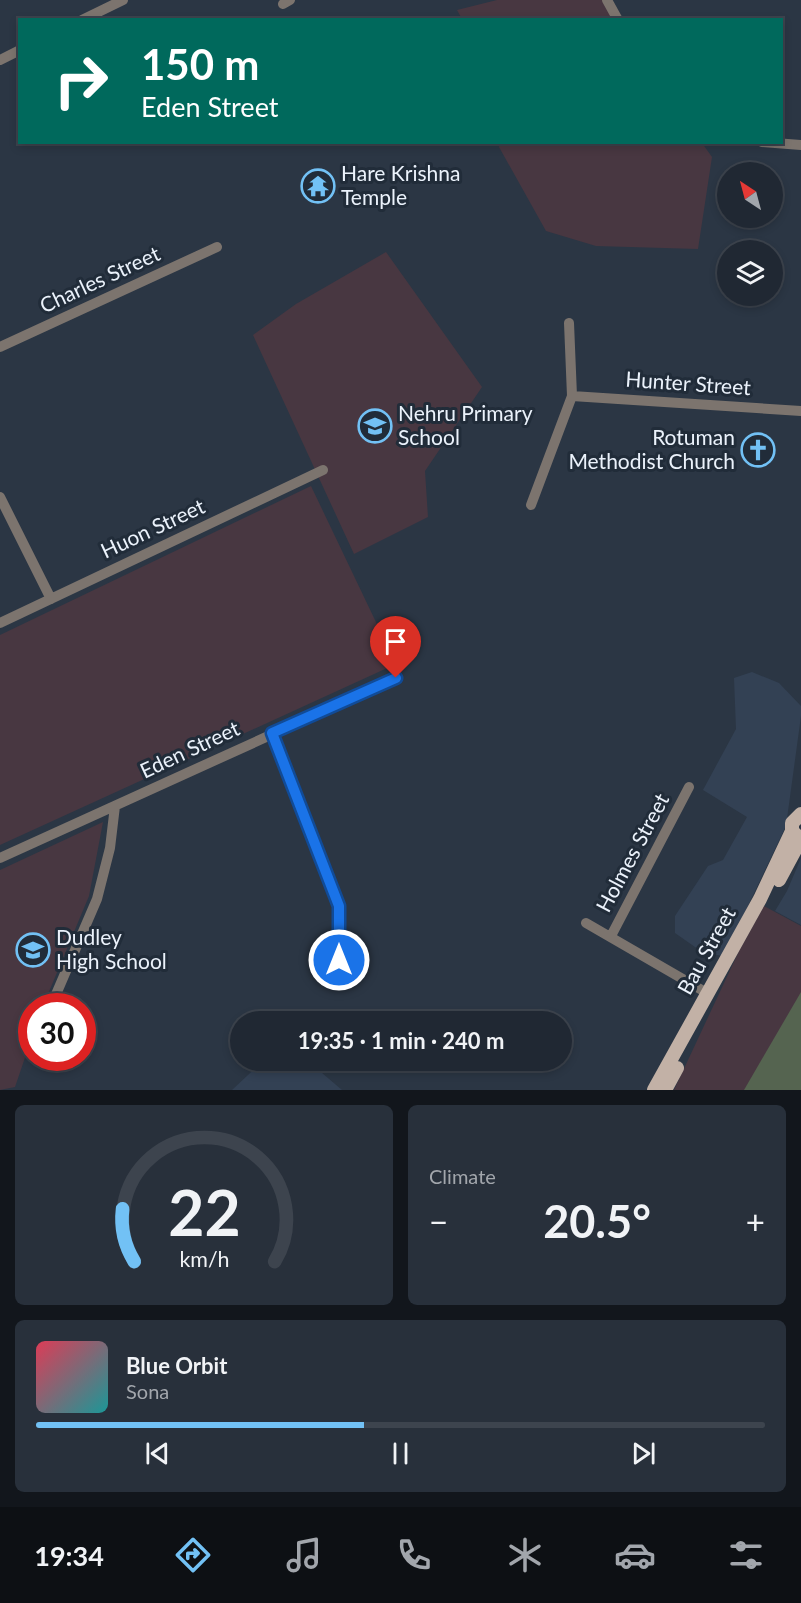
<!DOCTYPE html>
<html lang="en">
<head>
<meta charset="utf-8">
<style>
  body { margin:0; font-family:Lato,sans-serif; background:#28303b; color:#f1f3f6; height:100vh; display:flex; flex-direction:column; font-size:22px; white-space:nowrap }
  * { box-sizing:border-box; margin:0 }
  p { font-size:20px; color:#a2a6ac }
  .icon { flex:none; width:33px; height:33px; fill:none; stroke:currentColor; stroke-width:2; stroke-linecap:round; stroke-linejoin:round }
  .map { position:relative; height:1090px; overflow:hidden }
  .drawer { display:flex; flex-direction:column; gap:15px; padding:15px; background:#12161c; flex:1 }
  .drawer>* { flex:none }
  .hud { position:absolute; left:18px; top:18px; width:765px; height:126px; border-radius:0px; box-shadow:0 3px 9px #0003,0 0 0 2px #3d444e; background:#00695c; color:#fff; overflow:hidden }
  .needle { width:39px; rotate:324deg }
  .fabs { position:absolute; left:717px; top:162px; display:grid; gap:12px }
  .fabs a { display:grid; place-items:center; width:66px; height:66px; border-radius:50%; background:#202833; box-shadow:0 3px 9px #0003,0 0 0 2px #3d444e; font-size:30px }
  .speed { position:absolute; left:18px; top:993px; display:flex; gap:12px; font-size:30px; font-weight:700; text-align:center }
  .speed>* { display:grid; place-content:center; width:78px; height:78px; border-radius:50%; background:#202833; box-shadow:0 3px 9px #0003,0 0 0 2px #3d444e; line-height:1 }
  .speed .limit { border:9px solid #d22; background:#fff; color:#111 }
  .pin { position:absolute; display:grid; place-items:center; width:51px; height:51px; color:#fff; margin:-62px -26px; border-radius:50% 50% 50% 0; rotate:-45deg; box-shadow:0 0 6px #0007 }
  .pin .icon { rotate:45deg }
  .me { position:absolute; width:66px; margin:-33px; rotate:0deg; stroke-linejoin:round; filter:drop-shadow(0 0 4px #0008) }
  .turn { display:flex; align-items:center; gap:21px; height:126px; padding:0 24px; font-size:27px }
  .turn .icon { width:78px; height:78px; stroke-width:2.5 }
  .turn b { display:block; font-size:42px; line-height:51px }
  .big { font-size:45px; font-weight:700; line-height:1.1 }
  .drawer .tile { flex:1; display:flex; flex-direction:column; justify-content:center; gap:9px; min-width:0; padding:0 21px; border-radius:9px; background:#28303b }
  .drawer .dial { align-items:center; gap:0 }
  .dial svg { height:156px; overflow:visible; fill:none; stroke:#3d444e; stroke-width:7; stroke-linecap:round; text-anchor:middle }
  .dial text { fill:#f1f3f6; stroke:none }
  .song { display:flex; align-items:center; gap:18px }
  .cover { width:72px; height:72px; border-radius:9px; background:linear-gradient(135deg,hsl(350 70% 55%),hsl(180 70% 35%)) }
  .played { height:6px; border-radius:3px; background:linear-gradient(90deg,#72c1f5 45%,#3d444e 45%) }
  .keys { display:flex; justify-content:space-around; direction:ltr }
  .heat { display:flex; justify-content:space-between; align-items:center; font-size:33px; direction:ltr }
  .drawer .tiles { flex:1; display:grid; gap:15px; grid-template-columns:1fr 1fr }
  .tile:last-child { grid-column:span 2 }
  .trip { position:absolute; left:230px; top:1011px; width:342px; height:60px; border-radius:30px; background:#202833; box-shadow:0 3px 9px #0003,0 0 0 2px #3d444e; font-weight:700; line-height:60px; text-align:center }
  .tab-bar { display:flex; height:96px; justify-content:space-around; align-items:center; background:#0d1014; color:#a2a6ac }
  .tab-bar .icon { width:42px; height:42px }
  .tab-bar .on { color:#72c1f5 }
  .tab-bar b { font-size:27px; color:#f1f3f6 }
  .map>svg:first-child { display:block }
  .built { fill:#334154 }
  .education { fill:#483741 }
  .green { fill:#556450 }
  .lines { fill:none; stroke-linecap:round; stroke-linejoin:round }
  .minor { stroke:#7c746e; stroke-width:10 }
  .major { stroke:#c2b1a6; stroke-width:14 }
  .route-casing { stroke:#114b97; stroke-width:15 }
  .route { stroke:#1a73e8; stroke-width:10 }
  .labels { text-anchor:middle; stroke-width:6; stroke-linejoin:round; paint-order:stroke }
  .poi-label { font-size:21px; fill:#ebf2fb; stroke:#212c39; text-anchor:start }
  .street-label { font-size:21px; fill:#ebf2fb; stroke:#212c39 }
</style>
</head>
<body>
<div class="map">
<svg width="801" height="1090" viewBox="0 0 801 1090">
  <rect width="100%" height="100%" fill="#2b3644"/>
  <path class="built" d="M752,672L779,683L801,706V716L786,826L724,956L710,954L695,947L675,933V916L708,866L723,860L747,817L703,790L736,729L734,678Z
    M801,858V925L775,911L787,891Z
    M264,1060L308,1061L342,1090H232Z"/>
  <path class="education" d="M497,0H603L617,19H462L457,10Z
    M500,142L702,143L712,157L698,249L596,246L546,231L499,147Z
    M386,252L482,387L425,471L428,517L354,554L253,335L296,304Z
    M311,486L396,664L0,845V635Z
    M103,822L89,896L43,1006H32L31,1040L15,1087L0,1090V870Z
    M764,906L801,926V1090H674L739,951Z"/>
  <path class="green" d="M801,992V1090H744Z"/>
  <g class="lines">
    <path class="minor" d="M607,0L618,20
      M283,4L290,0
      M82,20L123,0
      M0,60L20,50
      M762,142L801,145
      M0,347L217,247
      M572,396L801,411
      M0,497L51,599
      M531,505L572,396L569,323
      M0,623L323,470
      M272,733L339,906V978
      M0,858L396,678
      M586,923L707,993
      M611,936L689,787
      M51,1006L97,899L110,848L115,806"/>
    <path class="major" d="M797,836L792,831V823L801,814
      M779,880L801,839
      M654,1090L760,899L792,831
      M665,1090L677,1068"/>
  </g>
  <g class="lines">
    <g class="route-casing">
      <path id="route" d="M339,960V906L272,733L396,678"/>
    </g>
    <use href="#route" class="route"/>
  </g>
  <defs>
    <g id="temple-ring" transform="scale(1.725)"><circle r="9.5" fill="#212c39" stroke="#72c1f5" stroke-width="1.5"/><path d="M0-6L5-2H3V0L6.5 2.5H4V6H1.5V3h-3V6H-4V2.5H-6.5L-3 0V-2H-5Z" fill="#72c1f5"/></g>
    <g id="school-ring" transform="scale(1.725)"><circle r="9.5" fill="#212c39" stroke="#72c1f5" stroke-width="1.5"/><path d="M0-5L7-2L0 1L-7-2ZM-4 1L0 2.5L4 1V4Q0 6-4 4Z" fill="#72c1f5"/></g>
    <g id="church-ring" transform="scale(1.725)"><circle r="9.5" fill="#212c39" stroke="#72c1f5" stroke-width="1.5"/><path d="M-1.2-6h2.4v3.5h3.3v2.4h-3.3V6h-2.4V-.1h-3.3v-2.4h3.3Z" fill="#72c1f5"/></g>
  </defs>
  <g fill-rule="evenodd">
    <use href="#temple-ring" x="318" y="186"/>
    <use href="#school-ring" x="375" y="426"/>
    <use href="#church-ring" x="758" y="450"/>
    <use href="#school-ring" x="33" y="950"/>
  </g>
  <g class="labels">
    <g class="poi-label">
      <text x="341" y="181">Hare Krishna<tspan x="341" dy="24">Temple</tspan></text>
      <text x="398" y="421">Nehru Primary<tspan x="398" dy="24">School</tspan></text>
      <text x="735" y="445" text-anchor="end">Rotuman<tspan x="735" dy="24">Methodist Church</tspan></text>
      <text x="56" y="945">Dudley<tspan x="56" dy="24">High School</tspan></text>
    </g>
    <g class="street-label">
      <text transform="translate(100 280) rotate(-25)" y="7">Charles Street</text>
      <text transform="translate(688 384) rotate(4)" y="7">Hunter Street</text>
      <text transform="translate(153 529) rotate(-25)" y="7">Huon Street</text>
      <text transform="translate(190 750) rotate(-25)" y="7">Eden Street</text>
      <text transform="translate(633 853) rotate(-62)" y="7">Holmes Street</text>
      <text transform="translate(707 951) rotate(-61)" y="7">Bau Street</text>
    </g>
  </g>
</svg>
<div class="fabs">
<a><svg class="needle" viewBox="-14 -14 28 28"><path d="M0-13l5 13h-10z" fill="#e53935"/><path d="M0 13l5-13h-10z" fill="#a2a6ac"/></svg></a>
<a><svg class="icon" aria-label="layers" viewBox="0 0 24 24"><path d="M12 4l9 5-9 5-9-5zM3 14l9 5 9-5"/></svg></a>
</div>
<div class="speed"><div class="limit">30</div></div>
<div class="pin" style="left:396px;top:678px;background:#d93025"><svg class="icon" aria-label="arrive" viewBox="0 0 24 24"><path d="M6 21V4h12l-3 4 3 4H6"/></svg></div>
<svg class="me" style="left:339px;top:960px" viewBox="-20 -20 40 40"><circle r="17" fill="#1a73e8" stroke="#fff" stroke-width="3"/><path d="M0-11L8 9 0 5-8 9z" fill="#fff"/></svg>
<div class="trip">19:35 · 1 min · 240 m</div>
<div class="hud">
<div class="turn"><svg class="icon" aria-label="right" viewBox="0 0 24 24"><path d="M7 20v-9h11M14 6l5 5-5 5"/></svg><div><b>150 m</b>Eden Street</div></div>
</div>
</div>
<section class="drawer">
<div class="tiles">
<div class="tile dial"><svg viewBox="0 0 100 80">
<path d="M14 69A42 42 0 1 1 86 69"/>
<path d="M14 69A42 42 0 0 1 8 42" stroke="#72c1f5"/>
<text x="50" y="56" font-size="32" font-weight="700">22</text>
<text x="50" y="72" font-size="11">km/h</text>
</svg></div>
<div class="tile"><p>Climate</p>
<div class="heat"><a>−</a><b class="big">20.5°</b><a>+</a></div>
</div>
<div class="tile">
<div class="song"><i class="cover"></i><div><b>Blue Orbit</b><p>Sona</p></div></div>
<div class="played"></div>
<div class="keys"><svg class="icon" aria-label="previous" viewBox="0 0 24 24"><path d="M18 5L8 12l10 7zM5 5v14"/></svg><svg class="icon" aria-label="pause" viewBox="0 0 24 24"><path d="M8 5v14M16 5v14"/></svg><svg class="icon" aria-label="next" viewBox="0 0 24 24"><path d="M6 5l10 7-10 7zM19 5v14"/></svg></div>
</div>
</div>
</section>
<nav class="tab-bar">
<b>19:34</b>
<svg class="icon on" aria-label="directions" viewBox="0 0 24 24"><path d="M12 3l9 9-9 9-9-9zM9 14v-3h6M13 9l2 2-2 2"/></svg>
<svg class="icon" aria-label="music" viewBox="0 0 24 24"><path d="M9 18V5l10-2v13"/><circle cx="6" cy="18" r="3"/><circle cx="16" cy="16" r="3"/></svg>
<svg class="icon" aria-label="phone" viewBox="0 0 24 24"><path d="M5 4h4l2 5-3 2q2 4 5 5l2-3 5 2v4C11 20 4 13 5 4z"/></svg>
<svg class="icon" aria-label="climate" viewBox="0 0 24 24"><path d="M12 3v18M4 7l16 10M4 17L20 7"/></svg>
<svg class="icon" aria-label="car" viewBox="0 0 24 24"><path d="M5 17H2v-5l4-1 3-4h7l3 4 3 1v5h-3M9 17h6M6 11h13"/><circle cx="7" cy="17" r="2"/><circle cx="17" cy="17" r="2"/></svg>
<svg class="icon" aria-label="filters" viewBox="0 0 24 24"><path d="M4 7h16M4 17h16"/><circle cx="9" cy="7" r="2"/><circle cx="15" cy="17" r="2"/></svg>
</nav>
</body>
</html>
